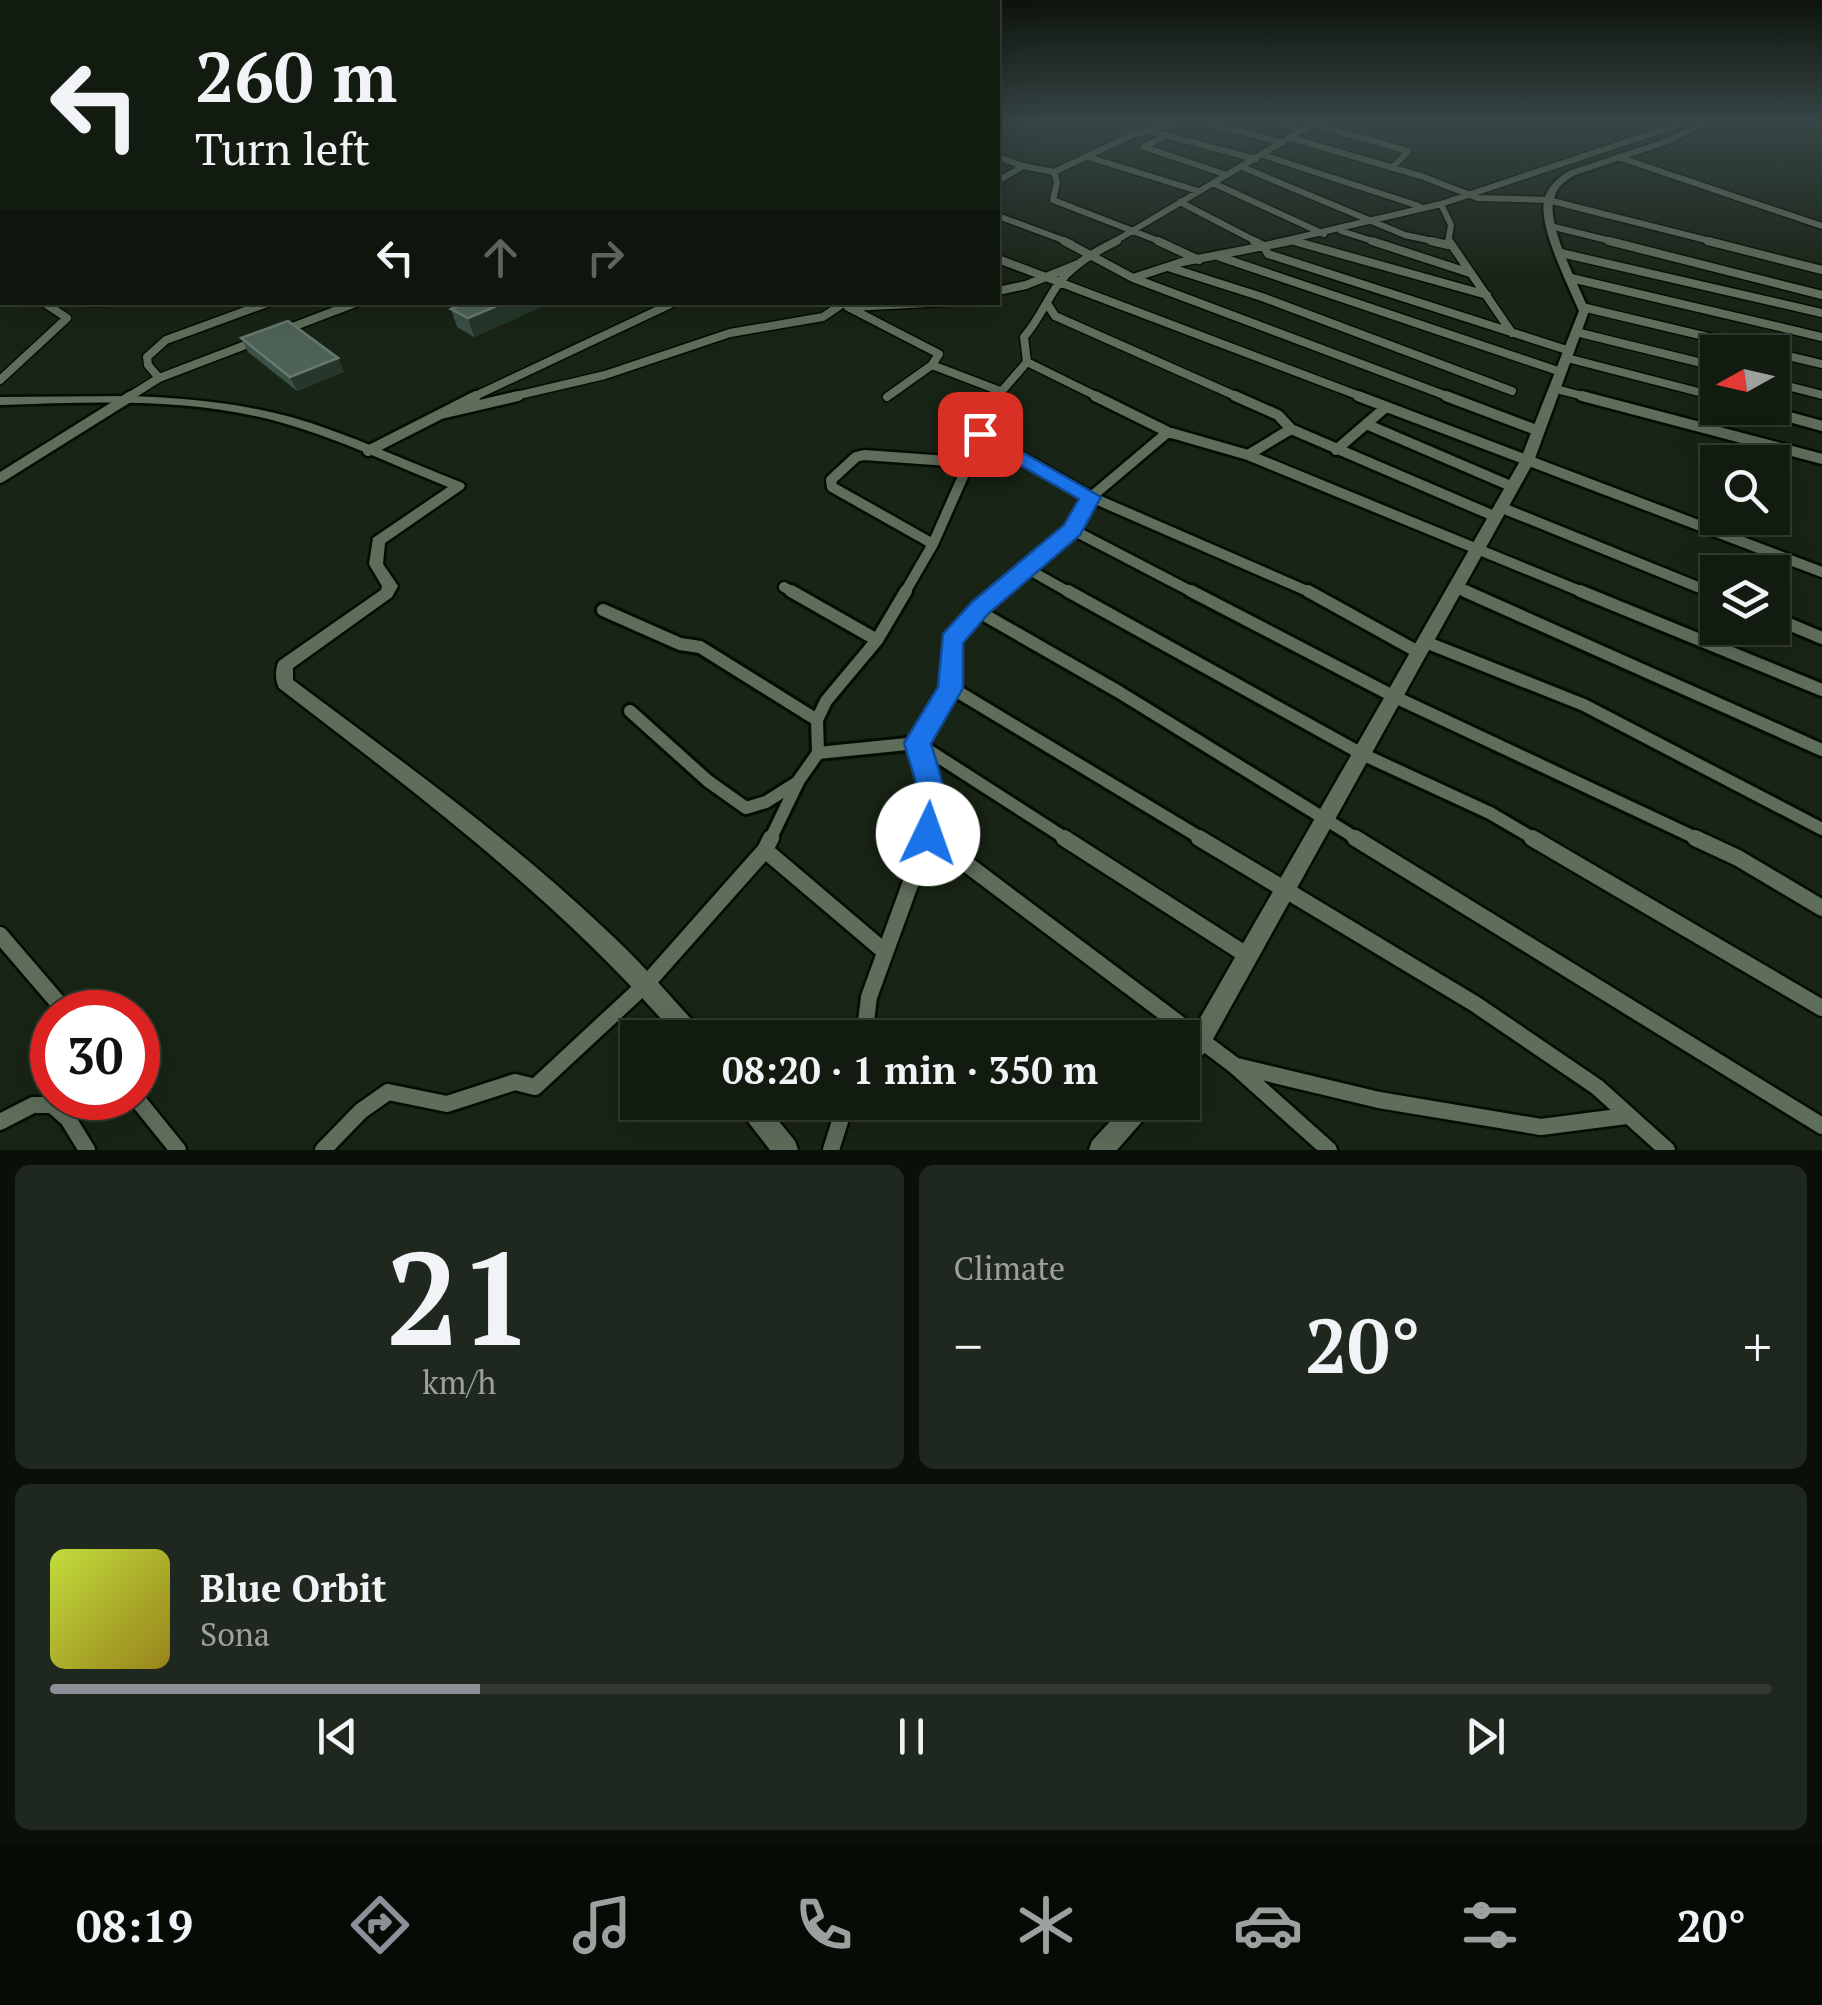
<!DOCTYPE html>
<html lang="en">
<head>
<meta charset="utf-8">
<style>
  body { margin:0; font-family:"PT Serif",serif; background:#1f281e; color:#f1f3f6; height:100vh; display:flex; flex-direction:column; font-size:38px; white-space:nowrap }
  * { box-sizing:border-box; margin:0 }
  p { font-size:32px; color:#9ca19f }
  .icon { flex:none; width:55px; height:55px; fill:none; stroke:currentColor; stroke-width:2; stroke-linecap:round; stroke-linejoin:round }
  .map { position:relative; height:1150px; overflow:hidden }
  .sheet { display:flex; flex-direction:column; gap:15px; padding:15px; background:#0a0f09; flex:1 }
  .sheet>* { flex:none }
  .hud { position:absolute; left:0px; top:0px; width:1000px; height:305px; box-shadow:0 10px 40px #0002,0 0 0 2px #313930; background:#121b10; color:#f1f3f6; overflow:hidden }
  .needle { width:65px; rotate:262deg }
  .fabs { position:absolute; left:1700px; top:335px; display:grid; gap:20px }
  .fabs a { display:grid; place-items:center; width:90px; height:90px; border-radius:0px; background:#121b10; box-shadow:0 10px 40px #0002,0 0 0 2px #313930; font-size:50px }
  .speed { position:absolute; left:30px; top:990px; display:flex; gap:20px; font-size:50px; font-weight:700; text-align:center }
  .speed>* { display:grid; place-content:center; width:130px; height:130px; border-radius:50%; background:#121b10; box-shadow:0 10px 40px #0002,0 0 0 2px #313930; line-height:1 }
  .speed .limit { border:15px solid #d22; background:#fff; color:#111 }
  .pin { position:absolute; display:grid; place-items:center; width:85px; height:85px; color:#fff; margin:-42px; border-radius:20px; box-shadow:0 5px 15px #0006 }
  .me { position:absolute; width:110px; margin:-55px; rotate:3deg; stroke-linejoin:round; filter:drop-shadow(0 0 8px #0008) }
  .turn { display:flex; align-items:center; gap:35px; height:210px; padding:0 30px; font-size:45px }
  .turn .icon { width:130px; height:130px; stroke-width:2.5 }
  .turn b { display:block; font-size:70px; line-height:85px }
  .lanes { display:flex; align-items:center; height:95px; padding:0 30px; background:#0003; justify-content:center; gap:50px; direction:ltr }
  .lanes .off { opacity:.35 }
  .big { font-size:75px; font-weight:700; line-height:1.1 }
  .sheet .widget { flex:1; display:flex; flex-direction:column; justify-content:center; gap:15px; min-width:0; padding:0 35px; border-radius:15px; background:#1f281e }
  .sheet .dial { align-items:center; gap:0 }
  .dial b { font-size:130px; line-height:1 }
  .song { display:flex; align-items:center; gap:30px }
  .cover { width:120px; height:120px; border-radius:15px; background:linear-gradient(135deg,hsl(70 70% 55%),hsl(50 70% 35%)) }
  .played { height:10px; border-radius:5px; background:linear-gradient(90deg,#8c9099 25%,#313930 25%) }
  .keys { display:flex; justify-content:space-around; direction:ltr }
  .heat { display:flex; justify-content:space-between; align-items:center; font-size:55px; direction:ltr }
  .sheet .tiles { flex:1; display:grid; gap:15px; grid-template-columns:1fr 1fr }
  .widget:last-child { grid-column:span 2 }
  .trip { position:absolute; left:620px; top:1020px; width:580px; height:100px; border-radius:0px; background:#121b10; box-shadow:0 10px 40px #0002,0 0 0 2px #313930; font-weight:700; line-height:100px; text-align:center }
  .tabs { display:flex; height:160px; justify-content:space-around; align-items:center; background:#070b06; color:#9ca19f }
  .tabs .icon { width:70px; height:70px }
  .tabs .active { color:#8c9099 }
  .tabs b { font-size:45px; color:#f1f3f6 }
  .map>svg:first-child { display:block }
  .lines { fill:none; stroke-linecap:round; stroke-linejoin:round }
  .street-far4-casing { stroke:#040d02; stroke-width:9 }
  .street-far3-casing { stroke:#040d02; stroke-width:11 }
  .street-far2-casing { stroke:#040d02; stroke-width:15 }
  .street-far1-casing { stroke:#040d02; stroke-width:18 }
  .street-casing { stroke:#040d02; stroke-width:21 }
  .secondary-casing { stroke:#040d02; stroke-width:5 }
  .street-far4 { stroke:#5f6d5b; stroke-width:6 }
  .street-far3 { stroke:#5f6d5b; stroke-width:8 }
  .street-far2 { stroke:#5f6d5b; stroke-width:10 }
  .street-far1 { stroke:#5f6d5b; stroke-width:12 }
  .street { stroke:#5f6d5b; stroke-width:16 }
  .secondary { fill:#5f6d5b; fill-rule:evenodd }
  .wall { fill:#3b5046 }
  .shaded-wall { fill:#25372b }
  .building { fill:#4e6258; stroke:#67796e; stroke-width:2.5 }
  .route { fill:#1a73e8; stroke:#114b97; stroke-width:2.5 }
</style>
</head>
<body>
<div class="map">
<svg width="1822" height="1150" viewBox="0 0 1822 1150">
  <rect width="100%" height="100%" fill="#182415"/>
  <g class="lines">
    <g class="street-far4-casing">
      <path id="street-far4" d="M1198,120L1283,143
        M1267,120L1304,130
        M1313,124L1408,151L1392,168
        M1153,129L1190,120
        M1163,137L1144,147L1227,175
        M1291,138L1421,176L1478,198L1548,200L1718,243
        M1263,155L1419,206
        M998,157L1023,166L998,181
        M1088,157L1198,191
        M1618,157L1822,226
        M1023,166L1054,172L1132,135L1149,131L1256,159
        M1242,167L1405,235L1442,243
        M1054,172L1057,182L1053,200L1164,243
        M1213,183L1324,234
        M1180,202L1259,243
        M1441,204L1451,225L1448,243
        M998,216L1071,243
        M1550,226L1619,243
        M1341,231L1379,243
        M1294,241L1303,243
        M1112,243L1319,120
        M1275,243L1441,204L1692,120"/>
    </g>
    <g class="street-far3-casing">
      <path id="street-far3" d="M1064,241L1133,278L1452,398
        M1158,241L1199,260
        M1254,241L1264,246L1268,254L1570,351
        M1294,241L1487,295
        M1372,241L1470,273
        M1431,241L1448,245
        M1449,241L1512,333
        M1609,241L1822,295
        M1708,241L1822,270
        M1561,253L1822,313
        M1220,257L1561,372
        M998,259L1365,398
        M1168,267L1262,297L1512,391
        M1133,278L1182,262L1290,241
        M1571,278L1822,337
        M998,291L1026,285L1078,264
        M87,302H107
        M1048,305L1055,316L1240,398
        M848,307L939,354L932,365L887,397
        M851,307L947,302
        M1582,307L1822,364
        M282,331L358,302
        M1576,332L1718,367
        M1567,358L1718,397
        M1027,362L1100,398
        M932,365L1000,391
        M159,378L148,365L147,357L166,340L270,302
        M0,380L67,318L43,302
        M1772,382L1822,395
        M1556,389L1591,398
        M127,398L159,378L256,341
        M471,398L675,302
        M507,398L605,375L730,333L823,317L845,302
        M996,398L1027,362L1024,337C1039,320 1046,301 1059,283C1073,264 1096,251 1117,241"/>
    </g>
    <g class="street-far2-casing">
      <path id="street-far2" d="M1095,396L1168,432L1248,455L1587,594
        M1235,396L1278,415L1291,429L1494,516
        M1358,396L1822,572
        M1446,396L1539,431
        M1582,396L1822,459
        M1713,396L1718,397
        M1757,408L1822,426
        M441,414L518,396
        M1366,424L1513,487
        M980,434L1091,497L1314,594
        M1336,450L1386,407
        M368,451L476,396
        M864,455L962,462L964,474L933,544L832,487L831,480L856,457Z
        M1248,455L1291,429
        M962,462L997,396
        M0,478L131,396
        M1500,507L1715,594
        M1073,530L1196,594
        M1026,568L1073,530L1091,497L1168,432
        M784,587L796,594
        M1458,588L1471,594
        M904,594L933,544
        M997,594L1026,568L1072,594"/>
    </g>
    <g class="street-far1-casing">
      <path id="street-far1" d="M791,591L877,640
        M1068,591L1362,754L1490,813L1536,840
        M1191,591L1393,696L1700,840
        M1308,591L1420,653
        M1465,591L1822,750
        M1580,591L1822,690
        M1708,591L1718,595
        M980,608L988,617L1119,692L1359,840
        M603,610L680,644L700,647L817,720
        M1772,617L1822,638
        M1428,643L1584,705L1822,829
        M950,687L1204,840
        M630,711L708,781L746,808L766,802L796,783
        M818,753L917,743L1068,840
        M928,835L935,840
        M770,840L799,780L818,753L817,720L826,701L877,640L906,591
        M926,840L932,789L917,743L950,687L951,641L999,591"/>
    </g>
    <g class="street-casing">
      <path id="street" d="M932,838L1234,1065L1329,1150
        M1064,838L1248,956
        M1199,838L1475,1004L1597,1087L1667,1150
        M1355,838L1822,1126
        M1532,838L1822,1008
        M1695,838L1738,858L1822,908
        M765,850L884,951
        M0,935L66,1012
        M864,1038L869,997L927,838
        M1237,1066L1379,1100L1541,1127L1626,1116
        M136,1098L178,1150
        M0,1122L33,1105H52L68,1119L87,1150
        M323,1150L361,1111L388,1092L447,1104L515,1082L535,1087L648,982L765,850L771,838
        M831,1150L846,1102"/>
    </g>
    <g class="secondary-casing">
      <path id="secondary" d="M1706,120H1715L1671,143L1575,175C1565,181 1557,186 1554,198C1545,224 1579,285 1589,311L1534,461L1207,1050L1190,1069L1182,1072V1043L1191,1034L1520,461L1579,311C1568,285 1539,228 1544,202C1546,187 1558,178 1569,171L1665,139Z
        M2,244V250L0,251V245Z
        M132,396C186,398 239,403 291,417C350,434 406,461 463,483L465,486L463,489L385,543L383,564L398,586L392,597L293,668V680C400,760 509,838 606,930C640,961 670,996 701,1030L704,1038H678C561,902 420,796 279,688C275,680 275,668 279,661L381,590L382,586L369,564L373,538L448,487C393,465 340,439 283,423C192,397 94,402 0,405V397Z
        M735,1102H763L795,1141L798,1150H770L739,1110Z
        M1128,1102H1156L1152,1110L1117,1150H1089L1092,1141Z"/>
    </g>
    <use href="#street-far4" class="street-far4"/>
    <use href="#street-far3" class="street-far3"/>
    <use href="#street-far2" class="street-far2"/>
    <use href="#street-far1" class="street-far1"/>
    <use href="#street" class="street"/>
    <use href="#secondary" class="secondary"/>
  </g>
  <path class="wall" d="M466,302H552L474,337L457,327L451,309Z
    M241,338L338,358L344,372L297,391L248,352Z"/>
  <path class="shaded-wall" d="M506,302H552L474,337L468,318Z
    M338,358L344,372L297,391L290,377Z"/>
  <path class="building" d="M466,302H506L468,318L451,309Z
    M288,321L338,358L290,377L241,338Z"/>
  <linearGradient id="sky" x2="0" y2="1"><stop stop-color="#0d140c"/><stop offset="0.43" stop-color="#374546"/><stop offset="1" stop-color="#374546" stop-opacity="0"/></linearGradient>
  <rect width="1822" height="281" fill="url(#sky)"/>
  <path class="route" d="M980,428L1101,497L1080,535L989,613L963,643V688L931,744C941,776 954,811 938,844L928,847L917,844L913,834L918,789L904,743L938,687L943,634L972,602L1064,525L1079,499L973,438L970,434Z"/>
</svg>
<div class="fabs">
<a><svg class="needle" viewBox="-14 -14 28 28"><path d="M0-13l5 13h-10z" fill="#e53935"/><path d="M0 13l5-13h-10z" fill="#9ca19f"/></svg></a>
<a><svg class="icon" aria-label="search" viewBox="0 0 24 24"><circle cx="10" cy="10" r="6"/><path d="M15 15l6 6"/></svg></a>
<a><svg class="icon" aria-label="layers" viewBox="0 0 24 24"><path d="M12 4l9 5-9 5-9-5zM3 14l9 5 9-5"/></svg></a>
</div>
<div class="speed"><div class="limit">30</div></div>
<div class="pin" style="left:980px;top:434px;background:#d93025"><svg class="icon" aria-label="arrive" viewBox="0 0 24 24"><path d="M6 21V4h12l-3 4 3 4H6"/></svg></div>
<svg class="me" style="left:928px;top:834px" viewBox="-20 -20 40 40"><circle r="19" fill="#fff"/><path d="M0-13L10 11 0 6-10 11z" fill="#1a73e8"/></svg>
<div class="trip">08:20 · 1 min · 350 m</div>
<div class="hud">
<div class="turn"><svg class="icon" aria-label="left" viewBox="0 0 24 24"><path d="M17 20v-9H6M10 6l-5 5 5 5"/></svg><div><b>260 m</b>Turn left</div></div>
<div class="lanes"><svg class="icon" aria-label="left" viewBox="0 0 24 24"><path d="M17 20v-9H6M10 6l-5 5 5 5"/></svg><svg class="icon off" aria-label="ahead" viewBox="0 0 24 24"><path d="M12 20V5M6 11l6-6 6 6"/></svg><svg class="icon off" aria-label="right" viewBox="0 0 24 24"><path d="M7 20v-9h11M14 6l5 5-5 5"/></svg></div>
</div>
</div>
<section class="sheet">
<div class="tiles">
<div class="widget dial"><b>21</b><p>km/h</p></div>
<div class="widget"><p>Climate</p>
<div class="heat"><a>−</a><b class="big">20°</b><a>+</a></div>
</div>
<div class="widget">
<div class="song"><i class="cover"></i><div><b>Blue Orbit</b><p>Sona</p></div></div>
<div class="played"></div>
<div class="keys"><svg class="icon" aria-label="previous" viewBox="0 0 24 24"><path d="M18 5L8 12l10 7zM5 5v14"/></svg><svg class="icon" aria-label="pause" viewBox="0 0 24 24"><path d="M8 5v14M16 5v14"/></svg><svg class="icon" aria-label="next" viewBox="0 0 24 24"><path d="M6 5l10 7-10 7zM19 5v14"/></svg></div>
</div>
</div>
</section>
<nav class="tabs">
<b>08:19</b>
<svg class="icon active" aria-label="directions" viewBox="0 0 24 24"><path d="M12 3l9 9-9 9-9-9zM9 14v-3h6M13 9l2 2-2 2"/></svg>
<svg class="icon" aria-label="music" viewBox="0 0 24 24"><path d="M9 18V5l10-2v13"/><circle cx="6" cy="18" r="3"/><circle cx="16" cy="16" r="3"/></svg>
<svg class="icon" aria-label="phone" viewBox="0 0 24 24"><path d="M5 4h4l2 5-3 2q2 4 5 5l2-3 5 2v4C11 20 4 13 5 4z"/></svg>
<svg class="icon" aria-label="climate" viewBox="0 0 24 24"><path d="M12 3v18M4 7l16 10M4 17L20 7"/></svg>
<svg class="icon" aria-label="car" viewBox="0 0 24 24"><path d="M5 17H2v-5l4-1 3-4h7l3 4 3 1v5h-3M9 17h6M6 11h13"/><circle cx="7" cy="17" r="2"/><circle cx="17" cy="17" r="2"/></svg>
<svg class="icon" aria-label="filters" viewBox="0 0 24 24"><path d="M4 7h16M4 17h16"/><circle cx="9" cy="7" r="2"/><circle cx="15" cy="17" r="2"/></svg>
<b>20°</b>
</nav>
</body>
</html>
